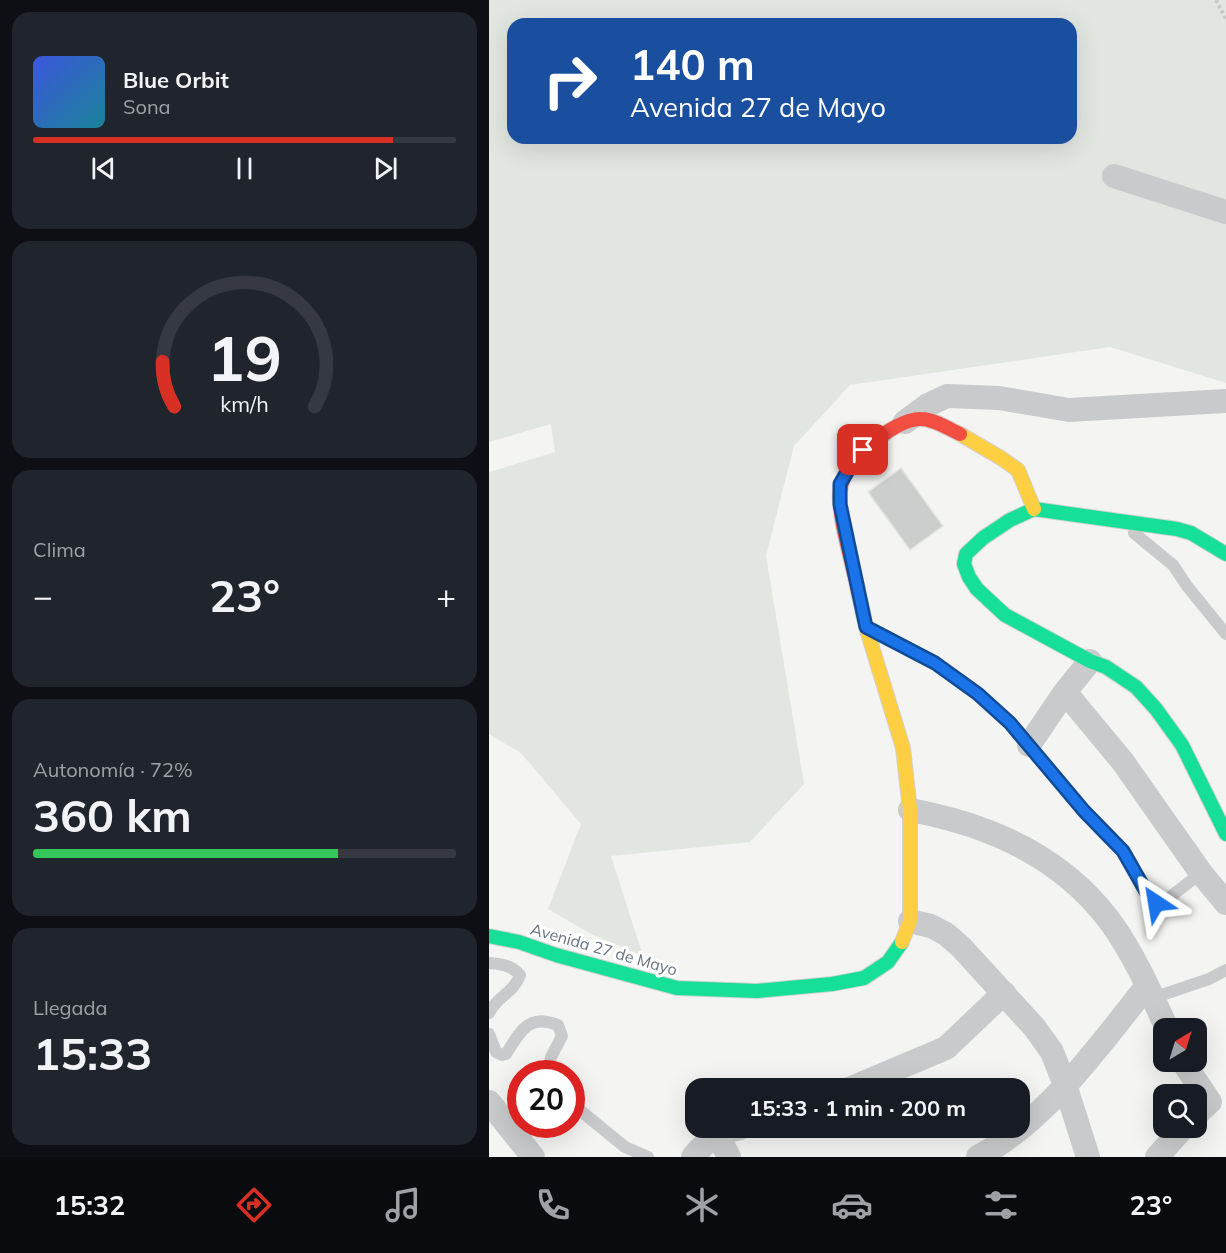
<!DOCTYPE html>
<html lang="es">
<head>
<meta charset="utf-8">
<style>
  body { margin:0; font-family:Mulish,sans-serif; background:#20242c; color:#f1f3f6; height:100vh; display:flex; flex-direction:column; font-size:22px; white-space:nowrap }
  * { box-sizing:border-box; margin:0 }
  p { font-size:20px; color:#9ea1a6 }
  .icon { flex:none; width:33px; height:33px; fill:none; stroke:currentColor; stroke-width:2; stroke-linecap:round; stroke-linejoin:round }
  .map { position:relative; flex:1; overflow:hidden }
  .side { display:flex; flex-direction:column; gap:12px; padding:12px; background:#0d0f14; width:489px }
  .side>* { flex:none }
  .hud { position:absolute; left:18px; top:18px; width:570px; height:126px; border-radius:18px; box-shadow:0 6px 24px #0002; background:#1a4fa0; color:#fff; overflow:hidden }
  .needle { width:39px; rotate:38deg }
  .tools { position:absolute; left:664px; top:1018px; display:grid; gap:12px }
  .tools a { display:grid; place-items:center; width:54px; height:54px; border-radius:12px; background:#171b24; box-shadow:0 6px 24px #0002; font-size:30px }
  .speed { position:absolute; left:18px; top:1060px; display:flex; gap:12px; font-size:30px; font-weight:700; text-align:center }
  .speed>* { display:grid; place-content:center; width:78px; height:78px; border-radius:50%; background:#171b24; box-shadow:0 6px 24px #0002; line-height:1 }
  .speed .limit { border:9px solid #d22; background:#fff; color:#111 }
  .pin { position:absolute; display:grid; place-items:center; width:51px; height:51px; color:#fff; margin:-26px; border-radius:12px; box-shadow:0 3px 9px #0006 }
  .me { position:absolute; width:66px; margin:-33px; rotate:327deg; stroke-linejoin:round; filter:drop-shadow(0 0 4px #0008) }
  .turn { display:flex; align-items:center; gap:21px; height:126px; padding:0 24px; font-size:27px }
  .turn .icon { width:78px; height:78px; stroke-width:2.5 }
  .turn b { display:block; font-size:42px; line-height:51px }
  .big { font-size:45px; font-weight:700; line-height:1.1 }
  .side .card { flex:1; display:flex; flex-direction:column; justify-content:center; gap:9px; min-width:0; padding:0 21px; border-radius:18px; background:#20242c }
  .side .dial { align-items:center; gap:0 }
  .dial svg { height:156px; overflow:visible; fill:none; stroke:#363941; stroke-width:7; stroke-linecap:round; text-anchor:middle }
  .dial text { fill:#f1f3f6; stroke:none }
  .song { display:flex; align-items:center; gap:18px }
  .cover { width:72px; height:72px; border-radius:9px; background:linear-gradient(135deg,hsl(230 70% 55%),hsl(190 70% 35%)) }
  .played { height:6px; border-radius:3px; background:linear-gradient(90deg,#d93025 85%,#363941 85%) }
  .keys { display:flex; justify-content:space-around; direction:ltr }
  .heat { display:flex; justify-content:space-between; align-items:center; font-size:33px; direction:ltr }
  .charge { height:9px; border-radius:4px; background:linear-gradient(90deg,#34c759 72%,#363941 0) }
  .trip { position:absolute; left:196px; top:1078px; width:345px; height:60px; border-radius:18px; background:#171b24; box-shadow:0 6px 24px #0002; font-weight:700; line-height:60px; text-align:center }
  .menu { display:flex; height:96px; justify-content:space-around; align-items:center; background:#090b0e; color:#9ea1a6 }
  .menu .icon { width:42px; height:42px }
  .menu .on { color:#d93025 }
  .menu b { font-size:27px; color:#f1f3f6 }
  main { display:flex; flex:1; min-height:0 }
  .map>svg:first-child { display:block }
  .green { fill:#e2e6e1; fill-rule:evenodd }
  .building { fill:#cccdcd; stroke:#e4e4e3; stroke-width:1.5 }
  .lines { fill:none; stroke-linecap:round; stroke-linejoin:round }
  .fast-casing { stroke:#d1d2d2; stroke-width:16 }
  .slow-casing { stroke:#d1d2d2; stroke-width:16 }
  .jam-casing { stroke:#d1d2d2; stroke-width:16 }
  .path { stroke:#c7c8c8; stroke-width:4; stroke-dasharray:3 3; stroke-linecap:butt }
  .lane { stroke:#c9cacb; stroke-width:12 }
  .street { stroke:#c9cacb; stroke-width:24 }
  .fast { stroke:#16e098; stroke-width:14 }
  .slow { stroke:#ffcf43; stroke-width:14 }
  .jam { stroke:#f24e42; stroke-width:14 }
  .route-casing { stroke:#114b97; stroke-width:15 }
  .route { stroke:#1a73e8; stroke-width:10 }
  .labels { text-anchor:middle; stroke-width:6; stroke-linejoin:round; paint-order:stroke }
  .street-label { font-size:16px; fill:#677380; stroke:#fff }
</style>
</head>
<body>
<main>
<section class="side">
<div class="card">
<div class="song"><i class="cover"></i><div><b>Blue Orbit</b><p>Sona</p></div></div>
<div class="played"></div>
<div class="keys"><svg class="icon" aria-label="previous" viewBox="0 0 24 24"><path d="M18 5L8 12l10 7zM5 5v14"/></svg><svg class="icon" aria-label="pause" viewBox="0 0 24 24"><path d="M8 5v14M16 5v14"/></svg><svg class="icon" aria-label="next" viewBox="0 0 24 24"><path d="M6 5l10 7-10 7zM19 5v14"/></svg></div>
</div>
<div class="card dial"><svg viewBox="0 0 100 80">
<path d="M14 69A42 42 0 1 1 86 69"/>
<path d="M14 69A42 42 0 0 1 8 46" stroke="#d93025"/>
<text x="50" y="56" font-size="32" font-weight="700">19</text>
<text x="50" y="72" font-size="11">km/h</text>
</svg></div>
<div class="card"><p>Clima</p>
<div class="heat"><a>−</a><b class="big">23°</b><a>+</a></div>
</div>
<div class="card"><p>Autonomía · 72%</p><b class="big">360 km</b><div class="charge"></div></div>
<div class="card"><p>Llegada</p><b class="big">15:33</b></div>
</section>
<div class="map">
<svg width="737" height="1157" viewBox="0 0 737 1157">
  <rect width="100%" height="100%" fill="#f4f4f3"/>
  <path class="green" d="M0,0H737V383L621,347L361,385L305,446L277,556L315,784L261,842L122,856L154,956L104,935L59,909L92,824L32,753L0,734V472L66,452L62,424L0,442ZM24,24H582V138H24Z"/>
  <path class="building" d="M412,468L454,526L421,550L379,492Z"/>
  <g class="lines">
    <g class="fast-casing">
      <path id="fast" d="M737,554L702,533L688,529L545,509L521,520L494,538L477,554L475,564L480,577L488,589L516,615L601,661L617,667L647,687L667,709L693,745L737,834
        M0,936L30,942L67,955L188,988L268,991L343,984L375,978L399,962L413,942"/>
    </g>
    <g class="slow-casing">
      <path id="slow" d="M471,434L512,458L529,470L545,509
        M369,591L377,627L414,748L421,810V921L413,942"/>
    </g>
    <g class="jam-casing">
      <path id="jam" d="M369,591C364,564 349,518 351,492C352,464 405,418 432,419C445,419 460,429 471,434"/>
    </g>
    <path class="path" d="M727,0L737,19"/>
    <path class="lane" d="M645,533L684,565L698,586L737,634
      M383,630L446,663L489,694L521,723L595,811L634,851L663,902L672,904L712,873
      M0,963C12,964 22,965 31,975C25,993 8,996 0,1013
      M664,998L720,979L737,970
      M0,1034L7,1052L13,1055L17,1054C31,1032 39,1013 69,1025L73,1036L62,1057L59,1074
      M82,1103L136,1147L159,1157"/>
    <path class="street" d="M625,176L737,212
      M416,422L439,405L458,396L510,398L580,410L737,401
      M601,661L576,692L634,762L712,873L737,903
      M540,745L576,692
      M421,810C498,824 572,856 620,920C644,952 662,993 678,1029
      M421,921L442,926L457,934L472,947L546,1028L563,1052L576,1085L599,1157
      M694,1062L721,1102L708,1114
      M360,1089L457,1048L515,993
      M0,1102L44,1157
      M229,1135L240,1157
      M204,1157C218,1139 229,1133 251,1128
      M489,1157C556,1122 611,1045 657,987
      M668,1157L694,1128"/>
    <use href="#fast" class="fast"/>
    <use href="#slow" class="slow"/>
    <use href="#jam" class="jam"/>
  </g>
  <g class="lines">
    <g class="route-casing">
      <path id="route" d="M374,450L362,465L351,484V504L377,627L446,663L489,694L521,723L595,811L634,851L663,902L667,903"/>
    </g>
    <use href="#route" class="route"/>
  </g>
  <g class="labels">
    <g class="street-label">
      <text transform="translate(115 949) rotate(16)" y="6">Avenida 27 de Mayo</text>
    </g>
  </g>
</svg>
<div class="tools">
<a><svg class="needle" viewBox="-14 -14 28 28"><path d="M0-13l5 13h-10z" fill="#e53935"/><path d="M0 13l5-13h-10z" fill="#9ea1a6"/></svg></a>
<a><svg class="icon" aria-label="search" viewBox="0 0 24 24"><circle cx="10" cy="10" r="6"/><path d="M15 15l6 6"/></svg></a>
</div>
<div class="speed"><div class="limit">20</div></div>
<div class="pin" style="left:374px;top:450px;background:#d93025"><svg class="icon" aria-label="arrive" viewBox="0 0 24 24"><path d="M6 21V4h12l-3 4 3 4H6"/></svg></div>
<svg class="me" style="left:667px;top:903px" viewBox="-20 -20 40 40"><path d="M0-17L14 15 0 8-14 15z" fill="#1a73e8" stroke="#fff" stroke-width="4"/></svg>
<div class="trip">15:33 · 1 min · 200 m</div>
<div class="hud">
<div class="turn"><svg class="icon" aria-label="right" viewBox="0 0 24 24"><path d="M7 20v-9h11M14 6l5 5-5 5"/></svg><div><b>140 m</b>Avenida 27 de Mayo</div></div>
</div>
</div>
</main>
<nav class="menu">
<b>15:32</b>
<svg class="icon on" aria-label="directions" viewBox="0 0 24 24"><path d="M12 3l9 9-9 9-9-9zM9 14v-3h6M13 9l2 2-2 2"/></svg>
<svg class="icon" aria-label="music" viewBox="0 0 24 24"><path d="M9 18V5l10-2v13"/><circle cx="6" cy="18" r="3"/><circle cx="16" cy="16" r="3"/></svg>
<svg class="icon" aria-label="phone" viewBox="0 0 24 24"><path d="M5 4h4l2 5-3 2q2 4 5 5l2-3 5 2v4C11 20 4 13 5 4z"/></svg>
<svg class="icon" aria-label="climate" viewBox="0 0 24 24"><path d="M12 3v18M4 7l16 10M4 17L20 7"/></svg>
<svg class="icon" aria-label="car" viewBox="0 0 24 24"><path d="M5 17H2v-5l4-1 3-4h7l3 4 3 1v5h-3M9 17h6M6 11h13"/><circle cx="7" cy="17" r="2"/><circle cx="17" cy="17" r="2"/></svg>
<svg class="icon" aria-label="filters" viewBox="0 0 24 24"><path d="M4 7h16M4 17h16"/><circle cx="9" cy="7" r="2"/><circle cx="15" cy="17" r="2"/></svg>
<b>23°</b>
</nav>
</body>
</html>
